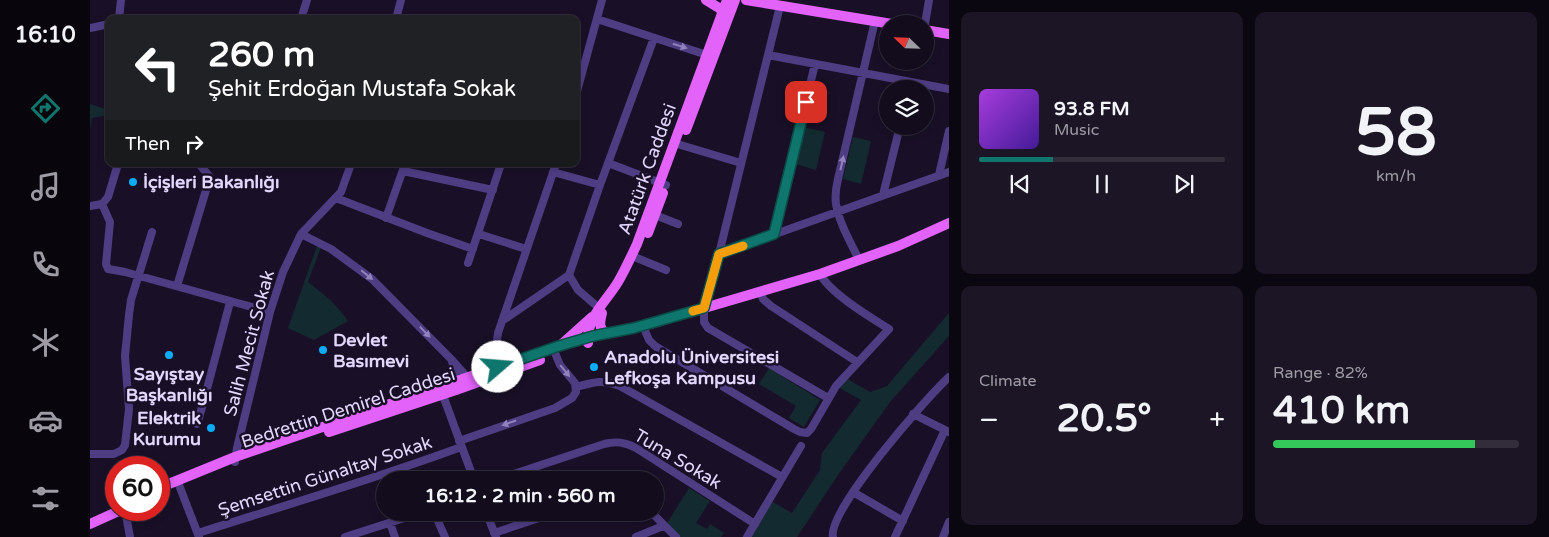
<!DOCTYPE html>
<html lang="en">
<head>
<meta charset="utf-8">
<style>
  body { margin:0; font-family:"Varela Round",sans-serif; background:#1c1526; color:#f1f3f6; height:100vh; display:flex; flex-direction:column; font-size:19px; white-space:nowrap }
  * { box-sizing:border-box; margin:0 }
  p { font-size:16px; color:#9d9ba4 }
  .icon { flex:none; width:28px; height:28px; fill:none; stroke:currentColor; stroke-width:2; stroke-linecap:round; stroke-linejoin:round }
  .map { position:relative; flex:1; overflow:hidden }
  .panel { display:flex; flex-direction:column; gap:12px; padding:12px; background:#0a0710; width:600px }
  .panel>* { flex:none }
  .banner { position:absolute; left:15px; top:15px; width:475px; height:152px; border-radius:10px; box-shadow:0 2px 8px #0003,0 0 0 1px #322c3b; background:#202124; color:#fff; overflow:hidden }
  .needle { width:32px; rotate:293deg }
  .controls { position:absolute; left:789px; top:15px; display:grid; gap:10px }
  .controls a { display:grid; place-items:center; width:55px; height:55px; border-radius:50%; background:#130c1d; box-shadow:0 2px 8px #0003,0 0 0 1px #322c3b; font-size:25px }
  .speed { position:absolute; left:15px; top:456px; display:flex; gap:10px; font-size:25px; font-weight:700; text-align:center }
  .speed>* { display:grid; place-content:center; width:65px; height:65px; border-radius:50%; background:#130c1d; box-shadow:0 2px 8px #0003,0 0 0 1px #322c3b; line-height:1 }
  .speed .limit { border:8px solid #d22; background:#fff; color:#111 }
  .pin { position:absolute; display:grid; place-items:center; width:42px; height:42px; color:#fff; margin:-21px; border-radius:10px; box-shadow:0 2px 8px #0006 }
  .me { position:absolute; width:55px; margin:-28px; rotate:72deg; stroke-linejoin:round; filter:drop-shadow(0 0 4px #0008) }
  .turn { display:flex; align-items:center; gap:18px; height:105px; padding:0 20px; font-size:22px }
  .turn .icon { width:65px; height:65px; stroke-width:2.5 }
  .turn b { display:block; font-size:35px; line-height:42px }
  .then { display:flex; align-items:center; height:48px; padding:0 20px; background:#0003; gap:10px; font-size:19px }
  .big { font-size:38px; font-weight:800; line-height:1.1 }
  .panel .widget { flex:1; display:flex; flex-direction:column; justify-content:center; gap:8px; min-width:0; padding:0 18px; border-radius:10px; background:#1c1526 }
  .panel .dial { align-items:center; gap:0 }
  .dial b { font-size:65px; line-height:1 }
  .song { display:flex; align-items:center; gap:15px }
  .cover { width:60px; height:60px; border-radius:8px; background:linear-gradient(135deg,hsl(280 70% 55%),hsl(260 70% 35%)) }
  .played { height:5px; border-radius:2px; background:linear-gradient(90deg,#0f766e 30%,#322c3b 30%) }
  .keys { display:flex; justify-content:space-around; direction:ltr }
  .heat { display:flex; justify-content:space-between; align-items:center; font-size:28px; direction:ltr }
  .charge { height:8px; border-radius:4px; background:linear-gradient(90deg,#34c759 82%,#322c3b 0) }
  .panel .tiles { flex:1; display:grid; gap:12px; grid-template-columns:repeat(2,1fr) }
  .trip { position:absolute; left:286px; top:471px; width:288px; height:50px; border-radius:25px; background:#130c1d; box-shadow:0 2px 8px #0003,0 0 0 1px #322c3b; font-weight:800; line-height:50px; text-align:center }
  main { display:flex; flex:1; min-height:0 }
  .menu { display:flex; flex-direction:column; width:90px; justify-content:space-around; align-items:center; background:#08050c; color:#9d9ba4 }
  .menu .icon { width:35px; height:35px }
  .menu .active { color:#0f766e }
  .menu b { font-size:22px; color:#f1f3f6 }
  .map>svg:first-child { display:block }
  .green { fill:#132b30 }
  .lines { fill:none; stroke-linecap:round; stroke-linejoin:round }
  .minor { stroke:#4f3d84; stroke-width:8 }
  .major { stroke:#e262fa; stroke-width:10 }
  .oneway { fill:#9282bb }
  .route-casing { stroke:#0a4d48; stroke-width:12 }
  .route { stroke:#0f766e; stroke-width:9 }
  .slow { stroke:#f59e0b; stroke-width:9 }
  .poi-dot { fill:#09acf8; stroke:#191027; stroke-width:2 }
  .labels { text-anchor:middle; stroke-width:5; stroke-linejoin:round; paint-order:stroke }
  .street-label { font-size:18px; fill:#e4d7fe; stroke:#191027 }
  .poi-label { font-size:18px; font-weight:bold; fill:#e4d7fe; stroke:#191027; text-anchor:start }
</style>
</head>
<body>
<main>
<nav class="menu">
<b>16:10</b>
<svg class="icon active" aria-label="directions" viewBox="0 0 24 24"><path d="M12 3l9 9-9 9-9-9zM9 14v-3h6M13 9l2 2-2 2"/></svg>
<svg class="icon" aria-label="music" viewBox="0 0 24 24"><path d="M9 18V5l10-2v13"/><circle cx="6" cy="18" r="3"/><circle cx="16" cy="16" r="3"/></svg>
<svg class="icon" aria-label="phone" viewBox="0 0 24 24"><path d="M5 4h4l2 5-3 2q2 4 5 5l2-3 5 2v4C11 20 4 13 5 4z"/></svg>
<svg class="icon" aria-label="climate" viewBox="0 0 24 24"><path d="M12 3v18M4 7l16 10M4 17L20 7"/></svg>
<svg class="icon" aria-label="car" viewBox="0 0 24 24"><path d="M5 17H2v-5l4-1 3-4h7l3 4 3 1v5h-3M9 17h6M6 11h13"/><circle cx="7" cy="17" r="2"/><circle cx="17" cy="17" r="2"/></svg>
<svg class="icon" aria-label="filters" viewBox="0 0 24 24"><path d="M4 7h16M4 17h16"/><circle cx="9" cy="7" r="2"/><circle cx="15" cy="17" r="2"/></svg>
</nav>
<div class="map">
<svg width="859" height="537" viewBox="0 0 859 537">
  <rect width="100%" height="100%" fill="#191027"/>
  <path class="green" d="M0,104L19,110V115L2,118L0,129Z
    M714,127L735,132L726,170L705,164Z
    M763,137L781,141L771,184L753,179Z
    M227,246L231,247L218,282C234,294 247,305 258,321L224,340L198,328Z
    M859,313V336L800,402L750,472L707,537H660L681,501L702,513L730,470L732,453L771,400L746,386L754,377L780,392L797,386Z
    M679,368L730,400L714,427L699,418L706,406L669,384Z
    M599,488L620,501L606,523L617,529L620,524L634,533L631,537H590L574,528Z"/>
  <g class="lines">
    <path class="minor" d="M690,6L629,254L614,308V322L618,328L738,398
      M29,19L31,0
      M211,19L217,0
      M306,19L311,0
      M507,19L617,55
      M835,24L839,0
      M0,28L19,24
      M678,55L859,89
      M486,95L512,0
      M584,143L651,163
      M518,163L576,185
      M313,171L403,190
      M463,172L510,185
      M849,175L859,131
      M793,195L810,126
      M246,198L337,233L383,249
      M12,204L20,222L16,264L18,269L35,272L180,312
      M0,206L12,204L18,197L28,164
      M565,215L588,224
      M296,218L315,164
      M211,234L241,249L282,279L361,359L377,377
      M389,234L436,249
      M684,234L725,64
      M629,254L859,172
      M547,258L576,270
      M769,260C761,243 749,223 746,204C745,196 746,187 748,179L785,21
      M378,263L411,164
      M479,275L510,185L564,38
      M479,275L488,290L509,308
      M87,286L120,177L109,164
      M670,291L673,299L681,306L767,362
      M412,321L479,275
      M553,326L559,340L565,346L704,429L710,432L717,433L721,429L746,386L799,329C780,317 741,294 730,274
      M362,361L367,386
      M408,367L406,347L408,333L466,164
      M486,387C504,382 512,379 530,386L692,477
      M351,390L384,480
      M823,414L859,432
      M107,424L113,404L140,302
      M369,441L465,408L482,398L486,392L485,383L470,365L463,348
      M0,454H24L32,450L35,445L39,409L35,356L39,315L41,300L62,232
      M145,462L147,448L180,312L193,272L211,234L251,192L261,164
      M406,480L514,444C526,441 535,442 546,448L665,524
      M89,485L109,537
      M763,492L813,521
      M35,510L40,537
      M344,512L355,537
      M396,512L406,537
      M561,512L586,537
      M300,523L305,537
      M108,533C196,505 285,479 371,447
      M404,533L467,512
      M255,537L333,512
      M546,537L573,526
      M657,537L711,446
      M743,537C737,511 837,397 859,377
      M805,537L855,430
      M853,537L859,522"/>
    <path class="major" d="M616,0L629,8L633,12
      M656,0L802,24
      M835,30L859,34
      M596,130L645,0
      M558,233L573,193
      M512,313C510,321 508,329 516,333
      M498,343C496,317 516,302 528,282C535,270 541,257 547,244L637,0
      M472,344L502,317
      M239,432L366,390L450,360
      M69,488L145,457L469,346L516,333L553,326L730,274L808,246L859,223
      M0,524L31,510"/>
  </g>
  <defs><path id="oneway-solid" d="M-6-.8H1V-3.2L6.5 0L1 3.2V.8H-6Z" transform="scale(1.25)"/></defs>
  <g class="oneway">
    <use href="#oneway-solid" transform="translate(590 46) rotate(18)"/>
    <use href="#oneway-solid" transform="translate(752 163) rotate(-77)"/>
    <use href="#oneway-solid" transform="translate(277 275) rotate(39)"/>
    <use href="#oneway-solid" transform="translate(335 332) rotate(46)"/>
    <use href="#oneway-solid" transform="translate(475 371) rotate(51)"/>
    <use href="#oneway-solid" transform="translate(419 423) rotate(161)"/>
  </g>
  <g class="lines">
    <g class="route-casing">
      <path id="route" d="M408,367L469,346L503,336L544,328L614,308L629,254L684,234L716,102"/>
    </g>
    <use href="#route" class="route"/>
    <path class="slow" d="M603,311L614,308L629,254L653,246"/>
  </g>
  <g class="poi-dot">
    <circle cx="43" cy="182" r="5"/>
    <circle cx="233" cy="350" r="5"/>
    <circle cx="79" cy="355" r="5"/>
    <circle cx="504" cy="367" r="5"/>
    <circle cx="121" cy="428" r="5"/>
  </g>
  <g class="labels">
    <g class="street-label">
      <text transform="translate(557 169) rotate(-70)" y="6">Atatürk Caddesi</text>
      <text transform="translate(159 343) rotate(-75)" y="6">Salih Mecit Sokak</text>
      <text transform="translate(258 408) rotate(-18)" y="6">Bedrettin Demirel Caddesi</text>
      <text transform="translate(588 459) rotate(31)" y="6">Tuna Sokak</text>
      <text transform="translate(235 476) rotate(-18)" y="6">Şemsettin Günaltay Sokak</text>
    </g>
    <g class="poi-label">
      <text x="53" y="188">İçişleri Bakanlığı</text>
      <text x="243" y="346">Devlet<tspan x="243" dy="21">Basımevi</tspan></text>
      <text x="514" y="363">Anadolu Üniversitesi<tspan x="514" dy="21">Lefkoşa Kampusu</tspan></text>
      <text x="79" y="380" text-anchor="middle">Sayıştay<tspan x="79" dy="21">Başkanlığı</tspan></text>
      <text x="111" y="424" text-anchor="end">Elektrik<tspan x="111" dy="21">Kurumu</tspan></text>
    </g>
  </g>
</svg>
<div class="controls">
<a><svg class="needle" viewBox="-14 -14 28 28"><path d="M0-13l5 13h-10z" fill="#e53935"/><path d="M0 13l5-13h-10z" fill="#9d9ba4"/></svg></a>
<a><svg class="icon" aria-label="layers" viewBox="0 0 24 24"><path d="M12 4l9 5-9 5-9-5zM3 14l9 5 9-5"/></svg></a>
</div>
<div class="speed"><div class="limit">60</div></div>
<div class="pin" style="left:716px;top:102px;background:#d93025"><svg class="icon" aria-label="arrive" viewBox="0 0 24 24"><path d="M6 21V4h12l-3 4 3 4H6"/></svg></div>
<svg class="me" style="left:408px;top:367px" viewBox="-20 -20 40 40"><circle r="19" fill="#fff"/><path d="M0-13L10 11 0 6-10 11z" fill="#0f766e"/></svg>
<div class="trip">16:12 · 2 min · 560 m</div>
<div class="banner">
<div class="turn"><svg class="icon" aria-label="left" viewBox="0 0 24 24"><path d="M17 20v-9H6M10 6l-5 5 5 5"/></svg><div><b>260 m</b>Şehit Erdoğan Mustafa Sokak</div></div>
<div class="then">Then<svg class="icon" aria-label="right" viewBox="0 0 24 24"><path d="M7 20v-9h11M14 6l5 5-5 5"/></svg></div>
</div>
</div>
<section class="panel">
<div class="tiles">
<div class="widget">
<div class="song"><i class="cover"></i><div><b>93.8 FM</b><p>Music</p></div></div>
<div class="played"></div>
<div class="keys"><svg class="icon" aria-label="previous" viewBox="0 0 24 24"><path d="M18 5L8 12l10 7zM5 5v14"/></svg><svg class="icon" aria-label="pause" viewBox="0 0 24 24"><path d="M8 5v14M16 5v14"/></svg><svg class="icon" aria-label="next" viewBox="0 0 24 24"><path d="M6 5l10 7-10 7zM19 5v14"/></svg></div>
</div>
<div class="widget dial"><b>58</b><p>km/h</p></div>
<div class="widget"><p>Climate</p>
<div class="heat"><a>−</a><b class="big">20.5°</b><a>+</a></div>
</div>
<div class="widget"><p>Range · 82%</p><b class="big">410 km</b><div class="charge"></div></div>
</div>
</section>
</main>
</body>
</html>
